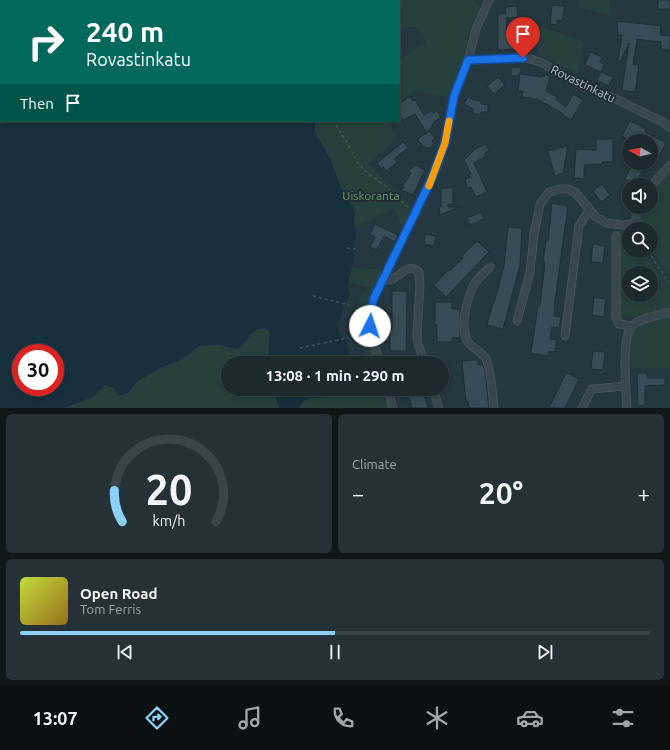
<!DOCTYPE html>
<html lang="en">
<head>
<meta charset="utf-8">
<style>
  body { margin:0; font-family:Ubuntu,sans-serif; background:#253137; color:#f1f3f6; height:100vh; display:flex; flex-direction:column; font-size:15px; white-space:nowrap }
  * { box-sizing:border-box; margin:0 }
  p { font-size:13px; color:#a0a6aa }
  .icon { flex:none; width:22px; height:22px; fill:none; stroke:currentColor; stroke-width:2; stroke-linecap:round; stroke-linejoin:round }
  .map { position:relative; height:408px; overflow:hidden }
  .drawer { display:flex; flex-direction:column; gap:6px; padding:6px; background:#0f171a; flex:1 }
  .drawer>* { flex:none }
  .guide { position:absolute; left:0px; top:0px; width:400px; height:122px; box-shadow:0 2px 6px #0003,0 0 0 1px #3a454b; background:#00695c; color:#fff; overflow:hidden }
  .needle { width:26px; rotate:278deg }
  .controls { position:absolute; left:622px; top:134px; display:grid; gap:8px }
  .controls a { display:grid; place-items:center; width:36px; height:36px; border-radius:50%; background:#1c292f; box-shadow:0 2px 6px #0003,0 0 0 1px #3a454b; font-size:20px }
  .speed { position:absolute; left:12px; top:344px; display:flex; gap:8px; font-size:20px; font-weight:700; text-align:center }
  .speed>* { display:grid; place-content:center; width:52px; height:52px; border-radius:50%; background:#1c292f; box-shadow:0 2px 6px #0003,0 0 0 1px #3a454b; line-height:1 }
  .speed .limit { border:6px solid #d22; background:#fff; color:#111 }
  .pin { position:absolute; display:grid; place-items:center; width:34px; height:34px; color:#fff; margin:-41px -17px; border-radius:50% 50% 50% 0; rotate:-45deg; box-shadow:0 0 4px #0007 }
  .pin .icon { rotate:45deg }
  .me { position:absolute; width:44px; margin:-22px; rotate:4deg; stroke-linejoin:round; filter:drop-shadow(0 0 3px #0008) }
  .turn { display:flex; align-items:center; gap:14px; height:84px; padding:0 20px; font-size:18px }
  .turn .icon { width:52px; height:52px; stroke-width:2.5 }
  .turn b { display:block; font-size:28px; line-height:34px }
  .then { display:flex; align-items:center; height:38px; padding:0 20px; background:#0003; gap:8px; font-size:15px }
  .big { font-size:30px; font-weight:700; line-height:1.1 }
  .drawer .widget { flex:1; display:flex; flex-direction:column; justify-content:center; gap:6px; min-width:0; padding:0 14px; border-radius:6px; background:#253137 }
  .drawer .dial { align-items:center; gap:0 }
  .dial svg { height:104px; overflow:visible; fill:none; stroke:#3a454b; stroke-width:7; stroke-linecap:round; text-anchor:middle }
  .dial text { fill:#f1f3f6; stroke:none }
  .song { display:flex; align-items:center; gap:12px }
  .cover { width:48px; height:48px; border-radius:6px; background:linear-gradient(135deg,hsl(70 70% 55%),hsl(40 70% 35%)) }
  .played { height:4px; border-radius:2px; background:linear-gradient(90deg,#8cd0f8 50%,#3a454b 50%) }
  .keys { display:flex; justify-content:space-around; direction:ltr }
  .heat { display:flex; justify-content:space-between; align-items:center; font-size:22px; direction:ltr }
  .drawer .tiles { flex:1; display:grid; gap:6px; grid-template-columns:1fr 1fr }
  .widget:last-child { grid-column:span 2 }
  .trip { position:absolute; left:221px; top:356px; width:228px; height:40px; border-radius:20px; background:#1c292f; box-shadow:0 2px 6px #0003,0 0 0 1px #3a454b; font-weight:700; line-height:40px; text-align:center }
  .tab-bar { display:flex; height:64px; justify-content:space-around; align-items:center; background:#0b1013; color:#a0a6aa }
  .tab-bar .icon { width:28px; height:28px }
  .tab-bar .selected { color:#8cd0f8 }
  .tab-bar b { font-size:18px; color:#f1f3f6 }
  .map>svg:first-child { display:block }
  .green { fill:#27403d; fill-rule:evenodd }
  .water { fill:#18303d; fill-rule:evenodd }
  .building { fill:#374c55; stroke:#202f36 }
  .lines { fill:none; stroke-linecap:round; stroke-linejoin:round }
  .minor-casing { stroke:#45545b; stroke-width:9 }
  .path { stroke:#405854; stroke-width:1.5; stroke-dasharray:3 3; stroke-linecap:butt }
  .minor { stroke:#39484f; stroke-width:7 }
  .route-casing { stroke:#114b97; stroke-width:10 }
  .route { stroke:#1a73e8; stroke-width:7 }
  .slow { stroke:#f59e0b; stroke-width:7 }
  .labels { text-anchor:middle; stroke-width:4; stroke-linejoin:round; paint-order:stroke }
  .street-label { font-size:12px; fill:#b5c2ca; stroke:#1e2d34 }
  .park-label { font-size:12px; fill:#6d9b6c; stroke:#1e2d34 }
</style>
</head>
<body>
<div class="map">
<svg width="670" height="408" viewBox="0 0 670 408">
  <rect width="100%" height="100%" fill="#25373f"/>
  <path class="green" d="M342,0H474L475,4L480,6C480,13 477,15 474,20C470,26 469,35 467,42V45L464,52C466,65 453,85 447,97L415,91L399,101V60L426,42L417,27H399V1Z
    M579,0H610L611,16L579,7Z
    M540,26L584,42L578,75L543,56L537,52Z
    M296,121L315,122V121H387L397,135L384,152L375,157L368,164L412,208L406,225L402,227L394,209L356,227Z
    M670,171V276L651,248V229H641L640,218L642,207H651V193Z
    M618,231L626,232L629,234V251H644L670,292V307L668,308L639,316H620ZM629,273H651V295H629Z
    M230,245L270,333L268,363H228V389H272L280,408H35L55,387Z
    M353,261L354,268L381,269V273C364,309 361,324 376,363H369L363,348L362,335L356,328V318L353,314L359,301L367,288L350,282L347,280Z
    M670,317V408L669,368H630C630,359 628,348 630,339C634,323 656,321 670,317Z
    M300,389H385L389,408H293Z"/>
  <path class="water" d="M0,0H342L343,1H1V121H315V130L317,136L325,149L327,154L330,158L341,188L352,205L355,213L354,224L356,230L354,246L353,264L347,289L350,294L337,324L339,332L346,342L353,363H268L270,333L265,328C249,330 249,341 238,349L219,345L199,346L182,359L158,369L137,382L128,393L118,396L114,388L105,385L93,397L64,408H0ZM21,353H55V387H21Z
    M272,389H346C339,392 332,395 324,397C315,399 303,396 299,408H280Z"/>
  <path class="building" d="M658,0H670V9H658Z
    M552,5L565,6L562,21L557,20V25L550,24Z
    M517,6L518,17L506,18L507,33H517L527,35L525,46L515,45V49L498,50V14L506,13L505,7Z
    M617,21L661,26L660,35L670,36V50L661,49V42L637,39L633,65H639L635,92L622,90L629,43L620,62L618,61L622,35H618Z
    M590,52L602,57L600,62L604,64L601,72L585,65Z
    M511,67H521V72L516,76H511Z
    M601,72L613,77L609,86L597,80Z
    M520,74L543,77V75L550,76L546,91L557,97L556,100L566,107L573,94L583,100L571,120L562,114V113L537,99L522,97L523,91H518Z
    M498,77L505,85L494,94L487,86Z
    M410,97L413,101L415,100L424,115L432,111L433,113L437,110L441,117L435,121L427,133L429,131L435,138L432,141L434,144L428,149L425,146L424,147L417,139L427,133L415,114L403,120L399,113V104Z
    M468,97L474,100L481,101V104L488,105V112H481V114H473V109L464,104Z
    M630,121L646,129L645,132L666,143L658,158L651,154V141H632L622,136Z
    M596,139H613V162H602V164L584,165V179L574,178L576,149L596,150Z
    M403,142L408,148L394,159L397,162L387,171L383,167L381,169L377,163Z
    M486,144L489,151L485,153L486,156L474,163L487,192L476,197L471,187L467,188L465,179L470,177L469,175L471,174L464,160L475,149Z
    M568,146L563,173L555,176L548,151Z
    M633,163H642L640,167L643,169L635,184L625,179Z
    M415,165L425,170L413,195L402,190L404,187L402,186L407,180L411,173L409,171Z
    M602,184L610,195L601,202L593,191Z
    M441,188H453V204H448V207H459L440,215L439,207H441Z
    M552,203L568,206L554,308H555L554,316L561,317L559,328L552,327L550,339L557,340L555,352L549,351L548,356L531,353L538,306H540L545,262H543L546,241H548Z
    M481,212L484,219L470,225L467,218Z
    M375,224L398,235L395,242L384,236L377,250L370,247L375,237L370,234Z
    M508,227L522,228L520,265L503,329L487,325L493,303H494L504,266Z
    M425,234L436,236L434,246L424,244Z
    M477,241L489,252L446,297L434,285L450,269L451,270L463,258L461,257Z
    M593,244L605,246L603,263L591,262Z
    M392,291H407L406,351H390V329H392Z
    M594,297L606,299L604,317L592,315Z
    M435,302H452V309H460V338H452V342H437V325H435Z
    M593,351L605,352L603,370L591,369Z
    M478,360V365H483L485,371L489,408H469L468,401L466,402L462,361Z
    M566,373L579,379L565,408H549Z
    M637,373H647V378H665V385L645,386V405L638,406Z
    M407,389H422L428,408H412Z"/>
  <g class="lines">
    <g class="minor-casing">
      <path id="minor" d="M468,60L523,58L531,59L542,63L585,87L618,100L663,122L670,128
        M651,186L670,165
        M616,236V317L619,324L632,326
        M490,267C485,272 479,277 475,283C467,296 459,328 468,342C473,349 482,352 486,359C492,372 492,394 494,408
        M382,280C386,280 389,281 392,279C402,275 407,262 419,272L420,285L417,335L418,344L425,363
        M517,321L530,272L534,235L540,204L549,192L560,189H567L575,192L596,217L606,223L623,225L636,223V214L638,207
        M565,336L579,226L589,210
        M380,363C372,341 367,321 374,298L436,169L445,143L454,96L468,60L476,29L489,0
        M388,389L393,408
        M433,389L439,408
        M582,408L592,389L626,386
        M627,408C626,392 621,336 632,326C641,317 658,316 670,312"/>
    </g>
    <path class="path" d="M336,125L345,139L358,163L365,171L385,186L409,208
      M347,248L356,249
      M648,251L670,284
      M313,296L349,305
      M300,348L348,338"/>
    <use href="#minor" class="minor"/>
  </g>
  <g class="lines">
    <g class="route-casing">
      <path id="route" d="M370,326V314L374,298L431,180L445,143L454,96L468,60L523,58"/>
    </g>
    <use href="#route" class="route"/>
    <path class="slow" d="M429,186L445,143L449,121"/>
  </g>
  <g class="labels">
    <g class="street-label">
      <text transform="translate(583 84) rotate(26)" y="4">Rovastinkatu</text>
    </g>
    <g class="park-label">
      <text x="371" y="200">Uiskoranta</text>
    </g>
  </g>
</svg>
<div class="controls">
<a><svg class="needle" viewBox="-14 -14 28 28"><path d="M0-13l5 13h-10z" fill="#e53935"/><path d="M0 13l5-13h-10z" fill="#a0a6aa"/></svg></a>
<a><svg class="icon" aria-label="sound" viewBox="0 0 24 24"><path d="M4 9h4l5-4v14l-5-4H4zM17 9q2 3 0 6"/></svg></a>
<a><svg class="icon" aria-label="search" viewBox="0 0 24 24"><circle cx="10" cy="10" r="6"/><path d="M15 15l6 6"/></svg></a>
<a><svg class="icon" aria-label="layers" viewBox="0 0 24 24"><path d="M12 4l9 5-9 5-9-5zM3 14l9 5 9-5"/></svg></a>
</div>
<div class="speed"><div class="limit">30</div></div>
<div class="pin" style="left:523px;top:58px;background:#d93025"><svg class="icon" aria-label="arrive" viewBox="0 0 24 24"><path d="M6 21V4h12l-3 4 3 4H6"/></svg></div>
<svg class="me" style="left:370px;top:326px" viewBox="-20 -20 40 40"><circle r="19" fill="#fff"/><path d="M0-13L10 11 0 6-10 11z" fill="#1a73e8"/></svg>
<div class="trip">13:08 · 1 min · 290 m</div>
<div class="guide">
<div class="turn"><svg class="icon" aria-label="right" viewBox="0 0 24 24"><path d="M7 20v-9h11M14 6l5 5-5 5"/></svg><div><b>240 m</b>Rovastinkatu</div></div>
<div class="then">Then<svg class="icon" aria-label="arrive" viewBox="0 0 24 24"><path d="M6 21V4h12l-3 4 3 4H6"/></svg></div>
</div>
</div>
<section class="drawer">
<div class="tiles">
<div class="widget dial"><svg viewBox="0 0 100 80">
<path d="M14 69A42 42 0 1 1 86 69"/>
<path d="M14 69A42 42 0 0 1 8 45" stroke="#8cd0f8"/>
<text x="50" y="56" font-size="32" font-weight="700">20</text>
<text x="50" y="72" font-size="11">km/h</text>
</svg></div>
<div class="widget"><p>Climate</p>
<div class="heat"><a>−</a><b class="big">20°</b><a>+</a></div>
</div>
<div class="widget">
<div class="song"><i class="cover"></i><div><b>Open Road</b><p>Tom Ferris</p></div></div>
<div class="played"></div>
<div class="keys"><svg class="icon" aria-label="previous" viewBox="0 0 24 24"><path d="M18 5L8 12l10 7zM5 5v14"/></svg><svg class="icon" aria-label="pause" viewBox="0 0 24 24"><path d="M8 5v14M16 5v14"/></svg><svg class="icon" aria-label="next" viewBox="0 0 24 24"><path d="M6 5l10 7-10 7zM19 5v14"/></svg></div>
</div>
</div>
</section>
<nav class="tab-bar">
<b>13:07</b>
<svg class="icon selected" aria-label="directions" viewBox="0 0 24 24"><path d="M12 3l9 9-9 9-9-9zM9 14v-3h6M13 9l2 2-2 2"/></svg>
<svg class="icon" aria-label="music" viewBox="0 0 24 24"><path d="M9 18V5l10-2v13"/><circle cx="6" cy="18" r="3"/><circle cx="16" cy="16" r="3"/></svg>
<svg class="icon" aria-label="phone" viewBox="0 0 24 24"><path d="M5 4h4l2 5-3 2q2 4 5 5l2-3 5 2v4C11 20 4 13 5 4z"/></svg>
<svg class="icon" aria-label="climate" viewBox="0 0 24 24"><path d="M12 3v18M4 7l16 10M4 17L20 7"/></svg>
<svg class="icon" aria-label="car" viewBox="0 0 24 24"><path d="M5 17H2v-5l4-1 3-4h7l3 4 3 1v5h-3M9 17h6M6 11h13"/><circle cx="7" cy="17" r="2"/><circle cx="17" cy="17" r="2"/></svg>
<svg class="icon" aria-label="filters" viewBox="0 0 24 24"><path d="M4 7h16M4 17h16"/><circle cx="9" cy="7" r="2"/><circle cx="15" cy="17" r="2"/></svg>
</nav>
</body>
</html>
